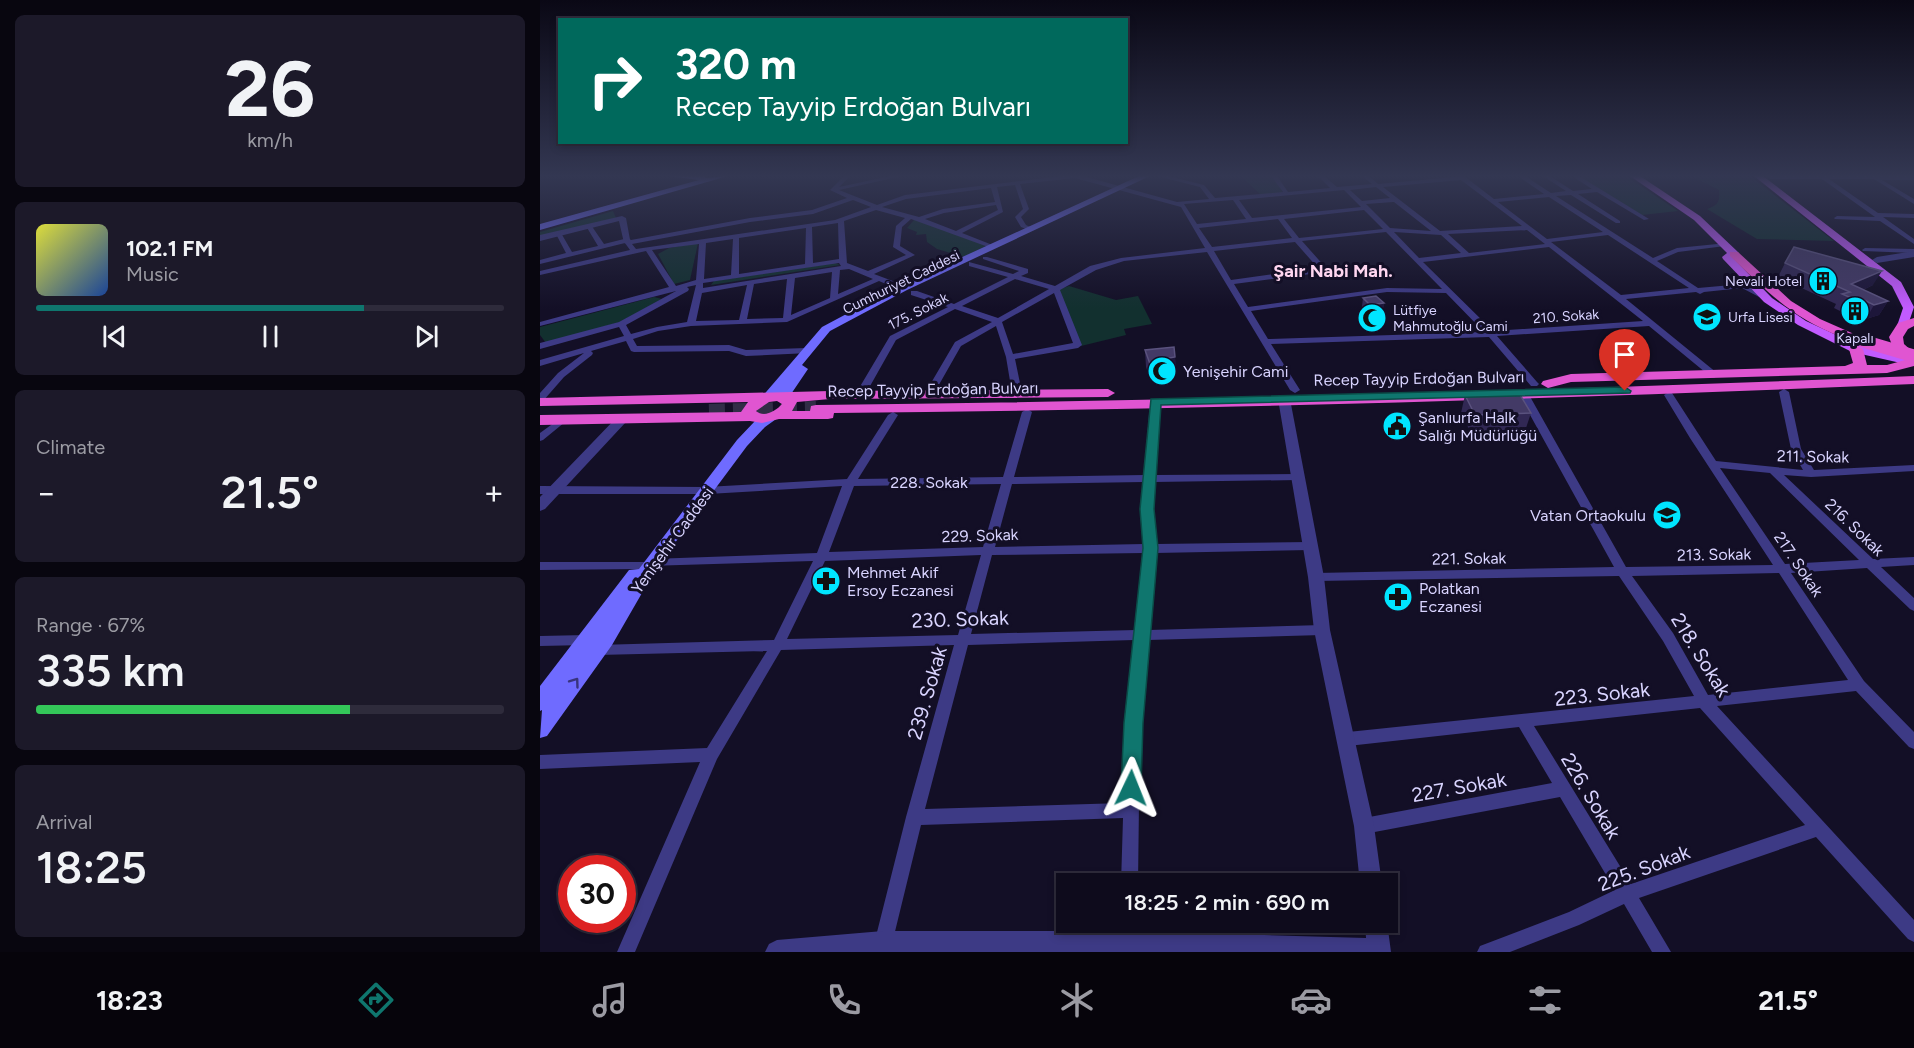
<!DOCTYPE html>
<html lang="en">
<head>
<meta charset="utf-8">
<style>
  body { margin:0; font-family:Figtree,sans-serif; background:#1c1929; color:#f1f3f6; height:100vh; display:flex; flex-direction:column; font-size:22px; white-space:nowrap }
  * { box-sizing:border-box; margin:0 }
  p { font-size:20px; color:#9b9ba3 }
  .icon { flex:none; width:33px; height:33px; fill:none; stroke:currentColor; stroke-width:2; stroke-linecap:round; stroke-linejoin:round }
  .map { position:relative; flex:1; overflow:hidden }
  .side { display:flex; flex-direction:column; gap:15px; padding:15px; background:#08060f; width:540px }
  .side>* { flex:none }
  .hud { position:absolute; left:18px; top:18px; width:570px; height:126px; border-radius:0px; box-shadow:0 3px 9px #0003,0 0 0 2px #2e2b3b; background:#00695c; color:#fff; overflow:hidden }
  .speed { position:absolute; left:18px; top:855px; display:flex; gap:12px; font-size:30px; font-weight:700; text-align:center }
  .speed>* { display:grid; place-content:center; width:78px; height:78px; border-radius:50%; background:#0e0b1c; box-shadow:0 3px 9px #0003,0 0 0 2px #2e2b3b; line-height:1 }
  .speed .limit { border:9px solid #d22; background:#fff; color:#111 }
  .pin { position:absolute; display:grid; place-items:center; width:51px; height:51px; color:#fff; margin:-62px -26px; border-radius:50% 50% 50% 0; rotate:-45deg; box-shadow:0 0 6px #0007 }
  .pin .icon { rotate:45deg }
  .me { position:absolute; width:66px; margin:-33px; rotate:2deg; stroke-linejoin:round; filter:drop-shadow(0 0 4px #0008) }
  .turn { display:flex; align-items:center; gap:21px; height:126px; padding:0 18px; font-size:27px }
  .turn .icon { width:78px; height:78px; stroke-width:2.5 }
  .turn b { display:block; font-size:42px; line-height:51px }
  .big { font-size:45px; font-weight:600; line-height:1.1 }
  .side .card { flex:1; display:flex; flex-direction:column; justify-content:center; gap:9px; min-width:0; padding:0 21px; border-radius:9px; background:#1c1929 }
  .side .dial { align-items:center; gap:0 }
  .dial b { font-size:78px; line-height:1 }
  .song { display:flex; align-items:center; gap:18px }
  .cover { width:72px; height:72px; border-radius:9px; background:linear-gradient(135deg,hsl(60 70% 55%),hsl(220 70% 35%)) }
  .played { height:6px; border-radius:3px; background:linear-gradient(90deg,#0f766e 70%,#2e2b3b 70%) }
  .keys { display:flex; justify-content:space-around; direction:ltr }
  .heat { display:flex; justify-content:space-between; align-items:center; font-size:33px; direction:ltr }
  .charge { height:9px; border-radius:4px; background:linear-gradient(90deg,#34c759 67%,#2e2b3b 0) }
  .trip { position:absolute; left:516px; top:873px; width:342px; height:60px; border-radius:0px; background:#0e0b1c; box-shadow:0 3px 9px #0003,0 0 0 2px #2e2b3b; font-weight:600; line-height:60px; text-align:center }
  .tabs { display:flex; height:96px; justify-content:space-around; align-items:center; background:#06040b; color:#9b9ba3 }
  .tabs .icon { width:42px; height:42px }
  .tabs .active { color:#0f766e }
  .tabs b { font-size:27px; color:#f1f3f6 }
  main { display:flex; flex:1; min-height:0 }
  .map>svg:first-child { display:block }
  .green { fill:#12302f }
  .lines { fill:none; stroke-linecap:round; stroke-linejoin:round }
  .trunk-tunnel { stroke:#312d47; stroke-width:16; stroke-dasharray:16 8; stroke-linecap:butt }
  .minor { fill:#3d3a85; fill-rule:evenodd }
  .tertiary { fill:#3d3a85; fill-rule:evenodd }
  .secondary { fill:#6f6bff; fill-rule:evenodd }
  .primary { fill:#c25bff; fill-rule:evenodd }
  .trunk { fill:#e055d1; fill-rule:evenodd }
  .trunk-bridge { stroke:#e055d1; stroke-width:13 }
  .wall { fill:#312854 }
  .shaded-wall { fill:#1d163a }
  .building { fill:#433a66; stroke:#5a527e; stroke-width:1.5 }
  .oneway { stroke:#38347d }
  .route { fill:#0f766e; stroke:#0a4d48; stroke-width:1.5 }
  .labels { text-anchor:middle; stroke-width:6; stroke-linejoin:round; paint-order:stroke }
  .far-poi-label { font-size:14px; fill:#d9d4ff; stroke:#130f26; text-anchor:start }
  .far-street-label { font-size:14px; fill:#d9d4ff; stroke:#130f26 }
  .poi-label { font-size:16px; fill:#d9d4ff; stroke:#130f26; text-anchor:start }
  .street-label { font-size:16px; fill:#d9d4ff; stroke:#130f26 }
  .far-district-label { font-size:18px; font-weight:bold; fill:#ffd6f0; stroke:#130f26 }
  .near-street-label { font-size:20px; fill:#d9d4ff; stroke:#130f26 }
</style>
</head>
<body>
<main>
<section class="side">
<div class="card dial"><b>26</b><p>km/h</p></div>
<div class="card">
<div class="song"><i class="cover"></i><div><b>102.1 FM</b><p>Music</p></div></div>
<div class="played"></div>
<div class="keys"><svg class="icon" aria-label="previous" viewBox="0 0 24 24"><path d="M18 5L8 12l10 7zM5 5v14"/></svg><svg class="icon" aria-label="pause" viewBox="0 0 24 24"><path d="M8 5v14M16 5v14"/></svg><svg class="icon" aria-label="next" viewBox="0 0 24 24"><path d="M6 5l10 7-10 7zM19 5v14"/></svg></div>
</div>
<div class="card"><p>Climate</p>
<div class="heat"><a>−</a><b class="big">21.5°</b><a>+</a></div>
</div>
<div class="card"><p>Range · 67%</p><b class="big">335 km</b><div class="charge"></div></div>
<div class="card"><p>Arrival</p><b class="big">18:25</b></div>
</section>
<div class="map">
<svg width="1374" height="952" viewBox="0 0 1374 952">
  <rect width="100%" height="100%" fill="#130f26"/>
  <path class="green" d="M701,176H732L743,193L721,195Z
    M1038,176H1086L1138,211L1102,215Z
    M1151,176H1210L1294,241L1217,239L1167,209C1178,205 1180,202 1179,190Z
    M73,211L76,218L0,236V232Z
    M378,219L446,246L424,257L397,249L387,242L386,234L376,235L377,232L367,228L374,220Z
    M158,243L150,280L134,284L118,254L129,248Z
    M295,263L300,265L171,285L174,281Z
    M529,286L576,300L598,296L612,324L584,329L586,335L541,346L517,290Z
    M114,297L122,299L80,322L6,343L0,335V327Z"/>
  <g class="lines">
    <path class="trunk-tunnel" d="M169,412L276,409"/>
    <path class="minor" d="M304,176H310L299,187L350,176H362L299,190L337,205L365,195L520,176H543L637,202L669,199L660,187L617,176H628L664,185L675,198L743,192L731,176H737L748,192L790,188L778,176H784L797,187L832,184L822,176H829L838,184L924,176L954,199L1004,194L978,176H985L1011,193L1026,191L1003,176H1010L1033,191L1052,189L1032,176H1039L1109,219L1104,220L1057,192L1038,194L1080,221V223H1076L1031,195L1016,196L1113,258L1137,248L1187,243L1188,244L1185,246L1138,252L1117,261L1158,288L1203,284L1228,296L1221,298L1202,288L1164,292L1160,294L1156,292L1086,299L1177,373L1178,375L1174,378L1171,377L1109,326L957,336L997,382L999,384L997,386H991L949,337L731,344L760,390L755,393L750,390L667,252L584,261L556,270L520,290L542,345L538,348L475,359L482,393L480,395L477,396L472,393L466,357L456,326L421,346L392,397H386L384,395L415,342L452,322L415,309L356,340L325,395L320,398L317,397L315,395L350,336L408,307L371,295V291H377L414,304L468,277L429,266V262L473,274L479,271L443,259V257H447L488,269V273L481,276L515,286L550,266L581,258L665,248L641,207L535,178L480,184L489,209L481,217L486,225L494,229L491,231L481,227L475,217L483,209L475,185L457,187L463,212L422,233L455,246V248H451L371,219L362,227L360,246L375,255L334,274L366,286V290H360L339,281L247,322L151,326L118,331L93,339L97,346L189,345L206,350L266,348L270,351L269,353L206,356L189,351L94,352L91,351L86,341L51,351L53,353L52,355L24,377L3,401L0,402V393L18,373L44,353L0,366V360L84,336L79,327L0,349V343L79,322L136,291L0,326V322L129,287L106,251L0,275V271L90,250L85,243L0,264V260L26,253L16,234L17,233H21L32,252L58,246L46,226L49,224L51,225L64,244L88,238L91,240L210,218L272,210L307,198L290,190ZM921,180L982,226L900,231L843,187ZM836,187L850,198L822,201L810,190ZM451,188L455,202L403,209L379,217L342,207L366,199ZM804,190L821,207L712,218L699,200ZM1009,197L1063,232L1007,239L958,202ZM313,200L331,207L295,220L96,249L92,244L210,222L273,214ZM693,200L706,219L657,224L644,204ZM853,202H854L891,231L850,228L826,204ZM456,205L458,210L416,231L385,219L404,213ZM336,210L365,218L356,226L353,247L366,255L328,271L307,263L304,221ZM824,210L843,229L759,238L744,219ZM738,219L752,238L672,247L659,228ZM298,223L299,259L273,263L272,227ZM266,228L265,264L199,274V238ZM987,230L1005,244L929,253L908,234ZM846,232L902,289L847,288L708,307L694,284L786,272V268L762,241ZM854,232L901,235L921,253L879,258ZM1068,235L1149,288L1081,295L1011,242ZM193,239L191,275L164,279L166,243ZM755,242L778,268L691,280L674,251ZM159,244L156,280L136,286L112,250ZM1009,247L1103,321L953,331L883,262ZM299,263L301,266L163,288V283ZM309,269L333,279L298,294L300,270ZM292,272L290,298L251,315L255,278ZM247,279L243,318L207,319L214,284ZM475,279L509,289L458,318L422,306ZM156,285L147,322L117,327L91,334L86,325L148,291L149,289L147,287ZM207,285L199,320L156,321L162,293ZM847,292L906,293L944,332L728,339L711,311ZM514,293L533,343L473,354L462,322Z
      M1228,176H1374V180H1342L1374,199V204L1334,179H1289L1338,213L1374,214V218L1343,217L1374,239V244L1340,221L1295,219L1294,218L1297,216L1335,217L1282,179H1230Z
      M1325,248L1374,249V253L1323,251L1322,250Z
      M1244,389L1249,392L1261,449L1274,470L1374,465V471L1271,477L1244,475L1333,559L1374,557V565L1341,567L1374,598V611L1370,609L1327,568L1251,573L1324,681L1374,732V749L1369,747L1316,691L1177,706L1374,920V942L1368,939L1276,837L1099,898L1131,952H1112L1084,904L1039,925L970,952H937L940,946L1029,912L1075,890L1020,797L824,834L818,832L816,826L818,820L824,818L1012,783L979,727L808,746L803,744L801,739L803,734L808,732L1154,696L1123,641L1079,576L776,581L772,580L770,577L772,574L776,573L1074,567L978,393L983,390L988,393L1086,567L1233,565L1150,438L1124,395L1129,392L1132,393L1176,461L1263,470L1251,449L1239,392ZM1180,468L1230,473L1319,560L1245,564ZM1239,573L1308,680L1168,695L1133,633L1092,576ZM1160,708L1265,825L1091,884L994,726Z
      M615,399L620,402L615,475L758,474L763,477L758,480L614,482L613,509L616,544L770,542L774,543L776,546L774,549L770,550L615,553L609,630L782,625L787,626L788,630L787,634L782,635L608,640L600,723L598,884H581L583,818L381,825L350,952H332L366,817L414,645L241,650L177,759L95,952H77L160,762L0,769V755L167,748L227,651L58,655L53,654L51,650L53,646L58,645L234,640L273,561L107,566L102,569L0,570V562H106L111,559L277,553L302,486L168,494H0V486L166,487L307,479L348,415L353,412L358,415L318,479L463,477L482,412L487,409L492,412L474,477L604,475L610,402ZM604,482L601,509L604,544L455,547L472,484ZM461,484L443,547L289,552L314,486ZM604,553L596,630L431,634L452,555ZM441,555L418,635L247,639L285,561ZM594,640L586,723L583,803L385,809L428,645Z
      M22,417L27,420L25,422L3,440L0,441V433Z
      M46,635L51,636L53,640L51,644L46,645L0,646V636Z
      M579,922H597V952H579Z"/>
    <path class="tertiary" d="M82,216L86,218L91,245L84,243L79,221L0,241V235Z
      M1374,251V257L1337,263L1332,260L1337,257Z
      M744,395L750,399L784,577L790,630L834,826L842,884H820L814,826L774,630L768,577L738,399Z
      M82,415L86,416L88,419L86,422L5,509L0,511V497L78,416Z
      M825,922H847L851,952H225L229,944L237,940L343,931H588L826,938Z"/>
    <path class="secondary" d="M128,176H164L166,178L188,176L0,230V224L159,180Z
      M599,176H610L367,290L290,331L262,365L268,369L247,400L242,401L236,397L228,402L221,398L282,327L359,286Z
      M232,413L239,417L225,427L207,446L117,567L72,645L7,736L0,738L2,710L0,711V686L89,570L99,569L197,440L215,421Z"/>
    <path class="primary" d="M1090,176H1100L1160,216L1198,252L1199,254L1193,258L1232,298L1266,321L1320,346L1374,358V366L1312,352L1258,325L1224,302L1183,259L1182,257L1187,253L1154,220Z
      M1214,176H1223L1361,282L1374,307L1367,328H1359L1357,326L1363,308L1352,286Z"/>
    <path class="trunk" d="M1190,252H1198L1251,301L1280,319L1330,341L1328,344C1319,346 1310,340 1301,337C1250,316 1230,294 1190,256Z
      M1374,318V326L1368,329L1363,337L1364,344L1374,353V366L1347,373L1031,382L1008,388L1001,384L1003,381L1031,374L1305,366L1313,363L1309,349L1316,345L1323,349L1327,365H1347L1365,360L1353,348L1349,337L1358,323Z
      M1374,376V384C1014,399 654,410 294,413L293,418L288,419H239L222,423L210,421L0,425V415L201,412L208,402L0,406V398L290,391L568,389L575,393L568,397L290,399L257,402L252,411H270L271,406L276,405C642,401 1008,391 1374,376ZM237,401L242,404C236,411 224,418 216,411L229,402Z"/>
    <path class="trunk-bridge" d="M1323,341L1374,356"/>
  </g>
  <path class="wall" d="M1245,263L1333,285L1323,290L1348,301L1339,315L1326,319L1316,314L1310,316L1294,308L1296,304L1238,277Z
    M823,298L844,303L841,320L828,322L821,314Z
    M605,350L635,357L636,375L631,376V379L611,381L606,367Z
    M925,395L991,413L985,431L931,433L921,413Z"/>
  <path class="shaded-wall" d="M1342,271L1333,285L1308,297L1310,292L1311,284Z
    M1324,300L1316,314L1310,316L1318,301Z
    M1348,301L1339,315L1326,319L1334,305Z
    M844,303L841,320L828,322L830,305Z
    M635,357L636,375L631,376V379L611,381L610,364Z"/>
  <path class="building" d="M1254,247L1342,271L1311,284L1348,301L1334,305L1324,300L1318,301L1302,294L1310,292L1245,263Z
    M836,296L844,303L830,305L823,298Z
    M634,347L635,357L629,358L630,361L610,364L605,350Z
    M979,393L991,413L935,415L925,395Z"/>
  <defs><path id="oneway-chevron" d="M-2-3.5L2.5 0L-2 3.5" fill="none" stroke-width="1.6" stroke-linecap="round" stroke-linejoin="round" transform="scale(1.5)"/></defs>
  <use class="oneway" href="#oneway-chevron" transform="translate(35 682) rotate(-54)"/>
  <linearGradient id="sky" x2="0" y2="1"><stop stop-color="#0a0815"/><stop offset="0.57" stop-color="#333752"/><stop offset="1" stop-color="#333752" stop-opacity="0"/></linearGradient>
  <rect width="1374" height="309" fill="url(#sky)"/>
  <path class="route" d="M1085,387L1091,391L1090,393L621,405L614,509L618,548L603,723L601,788L598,795L591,798L584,795L581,788L584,723L603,548L600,509L611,399Z"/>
  <defs>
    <g id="building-disc" transform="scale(1.5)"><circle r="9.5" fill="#00e5ff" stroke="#130f26"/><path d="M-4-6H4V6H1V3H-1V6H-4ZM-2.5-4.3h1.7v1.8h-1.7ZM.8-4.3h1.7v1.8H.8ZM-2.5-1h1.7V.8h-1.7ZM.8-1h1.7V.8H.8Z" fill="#111"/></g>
    <g id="school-disc" transform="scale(1.5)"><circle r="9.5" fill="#00e5ff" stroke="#130f26"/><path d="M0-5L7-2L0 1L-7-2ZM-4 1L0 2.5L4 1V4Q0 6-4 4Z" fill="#111"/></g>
    <g id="mosque-disc" transform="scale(1.5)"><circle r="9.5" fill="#00e5ff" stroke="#130f26"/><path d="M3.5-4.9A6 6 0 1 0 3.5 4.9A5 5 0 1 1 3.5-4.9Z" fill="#111"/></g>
    <g id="civic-disc" transform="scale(1.5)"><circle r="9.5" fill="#00e5ff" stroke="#130f26"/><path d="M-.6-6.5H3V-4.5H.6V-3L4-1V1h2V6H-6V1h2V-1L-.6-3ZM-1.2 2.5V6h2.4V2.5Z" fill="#111"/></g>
    <g id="pharmacy-disc" transform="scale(1.5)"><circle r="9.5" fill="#00e5ff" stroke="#130f26"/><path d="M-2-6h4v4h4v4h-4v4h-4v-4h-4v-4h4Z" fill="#111"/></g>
  </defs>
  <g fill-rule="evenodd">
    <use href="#building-disc" x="1283" y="281"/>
    <use href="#building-disc" x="1315" y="311"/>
    <use href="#school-disc" x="1167" y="317"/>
    <use href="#mosque-disc" x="832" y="318"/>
    <use href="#mosque-disc" x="622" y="371"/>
    <use href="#civic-disc" x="857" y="426"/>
    <use href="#school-disc" x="1127" y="515"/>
    <use href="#pharmacy-disc" x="286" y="581"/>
    <use href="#pharmacy-disc" x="858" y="597"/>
  </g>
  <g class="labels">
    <g class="far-poi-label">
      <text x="1262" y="286" text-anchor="end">Nevali Hotel</text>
      <text x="853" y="315">Lütfiye<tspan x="853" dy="16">Mahmutoğlu Cami</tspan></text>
      <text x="1188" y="322">Urfa Lisesi</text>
      <text x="1315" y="343" text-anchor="middle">Kapalı</text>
    </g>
    <g class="far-street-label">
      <text transform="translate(361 282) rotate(-26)" y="5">Cumhuriyet Caddesi</text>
      <text transform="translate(378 311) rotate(-27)" y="5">175. Sokak</text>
      <text transform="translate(1026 316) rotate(-4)" y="5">210. Sokak</text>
    </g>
    <g class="poi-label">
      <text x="643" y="377">Yenişehir Cami</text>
      <text x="878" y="423">Şanlıurfa Halk<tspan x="878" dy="18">Salığı Müdürlüğü</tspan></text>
      <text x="1106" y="521" text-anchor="end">Vatan Ortaokulu</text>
      <text x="307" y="578">Mehmet Akif<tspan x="307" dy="18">Ersoy Eczanesi</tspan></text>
      <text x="879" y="594">Polatkan<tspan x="879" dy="18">Eczanesi</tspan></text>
    </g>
    <g class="street-label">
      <text transform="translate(879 378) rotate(-1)" y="6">Recep Tayyip Erdoğan Bulvarı</text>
      <text transform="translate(393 389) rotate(-1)" y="6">Recep Tayyip Erdoğan Bulvarı</text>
      <text transform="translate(1273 456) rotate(1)" y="6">211. Sokak</text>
      <text x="389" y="488">228. Sokak</text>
      <text transform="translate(1315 527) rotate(44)" y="6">216. Sokak</text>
      <text transform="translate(440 535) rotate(-2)" y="6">229. Sokak</text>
      <text transform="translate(132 540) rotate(-54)" y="6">Yenişehir Caddesi</text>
      <text transform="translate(1174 554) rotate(-1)" y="6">213. Sokak</text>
      <text transform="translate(929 558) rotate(-1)" y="6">221. Sokak</text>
      <text transform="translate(1259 564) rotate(56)" y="6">217. Sokak</text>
    </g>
    <g class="far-district-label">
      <text x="793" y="277">Şair Nabi Mah.</text>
    </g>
    <g class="near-street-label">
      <text transform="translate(420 619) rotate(-2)" y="7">230. Sokak</text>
      <text transform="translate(1161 655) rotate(58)" y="7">218. Sokak</text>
      <text transform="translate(387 693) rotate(-74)" y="7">239. Sokak</text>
      <text transform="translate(1062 694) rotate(-6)" y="7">223. Sokak</text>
      <text transform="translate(919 787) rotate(-10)" y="7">227. Sokak</text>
      <text transform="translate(1051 796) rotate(59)" y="7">226. Sokak</text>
      <text transform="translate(1104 868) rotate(-21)" y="7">225. Sokak</text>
    </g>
  </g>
</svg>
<div class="speed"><div class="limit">30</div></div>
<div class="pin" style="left:1085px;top:391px;background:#d93025"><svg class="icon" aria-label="arrive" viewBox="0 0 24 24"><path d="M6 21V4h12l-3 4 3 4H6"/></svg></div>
<svg class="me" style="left:591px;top:788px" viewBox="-20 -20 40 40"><path d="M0-17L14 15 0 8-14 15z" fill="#0f766e" stroke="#fff" stroke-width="4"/></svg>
<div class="trip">18:25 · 2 min · 690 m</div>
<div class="hud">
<div class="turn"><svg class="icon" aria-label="right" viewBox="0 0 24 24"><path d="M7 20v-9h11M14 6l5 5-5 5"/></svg><div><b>320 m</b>Recep Tayyip Erdoğan Bulvarı</div></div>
</div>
</div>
</main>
<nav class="tabs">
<b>18:23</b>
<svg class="icon active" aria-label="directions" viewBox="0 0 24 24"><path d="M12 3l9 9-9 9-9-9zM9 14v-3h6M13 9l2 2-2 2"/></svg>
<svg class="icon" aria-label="music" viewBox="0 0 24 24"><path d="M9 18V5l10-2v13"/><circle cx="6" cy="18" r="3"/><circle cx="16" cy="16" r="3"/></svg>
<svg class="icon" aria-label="phone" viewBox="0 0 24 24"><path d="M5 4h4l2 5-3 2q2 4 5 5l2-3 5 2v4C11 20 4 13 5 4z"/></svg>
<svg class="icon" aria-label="climate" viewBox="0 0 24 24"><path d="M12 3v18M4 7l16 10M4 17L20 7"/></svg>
<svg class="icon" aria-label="car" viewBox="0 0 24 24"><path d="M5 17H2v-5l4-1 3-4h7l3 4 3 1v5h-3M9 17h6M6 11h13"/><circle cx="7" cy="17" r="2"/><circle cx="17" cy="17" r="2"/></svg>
<svg class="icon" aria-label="filters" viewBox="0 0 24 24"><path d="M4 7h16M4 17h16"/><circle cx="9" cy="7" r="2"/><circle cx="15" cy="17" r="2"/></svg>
<b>21.5°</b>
</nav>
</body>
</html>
